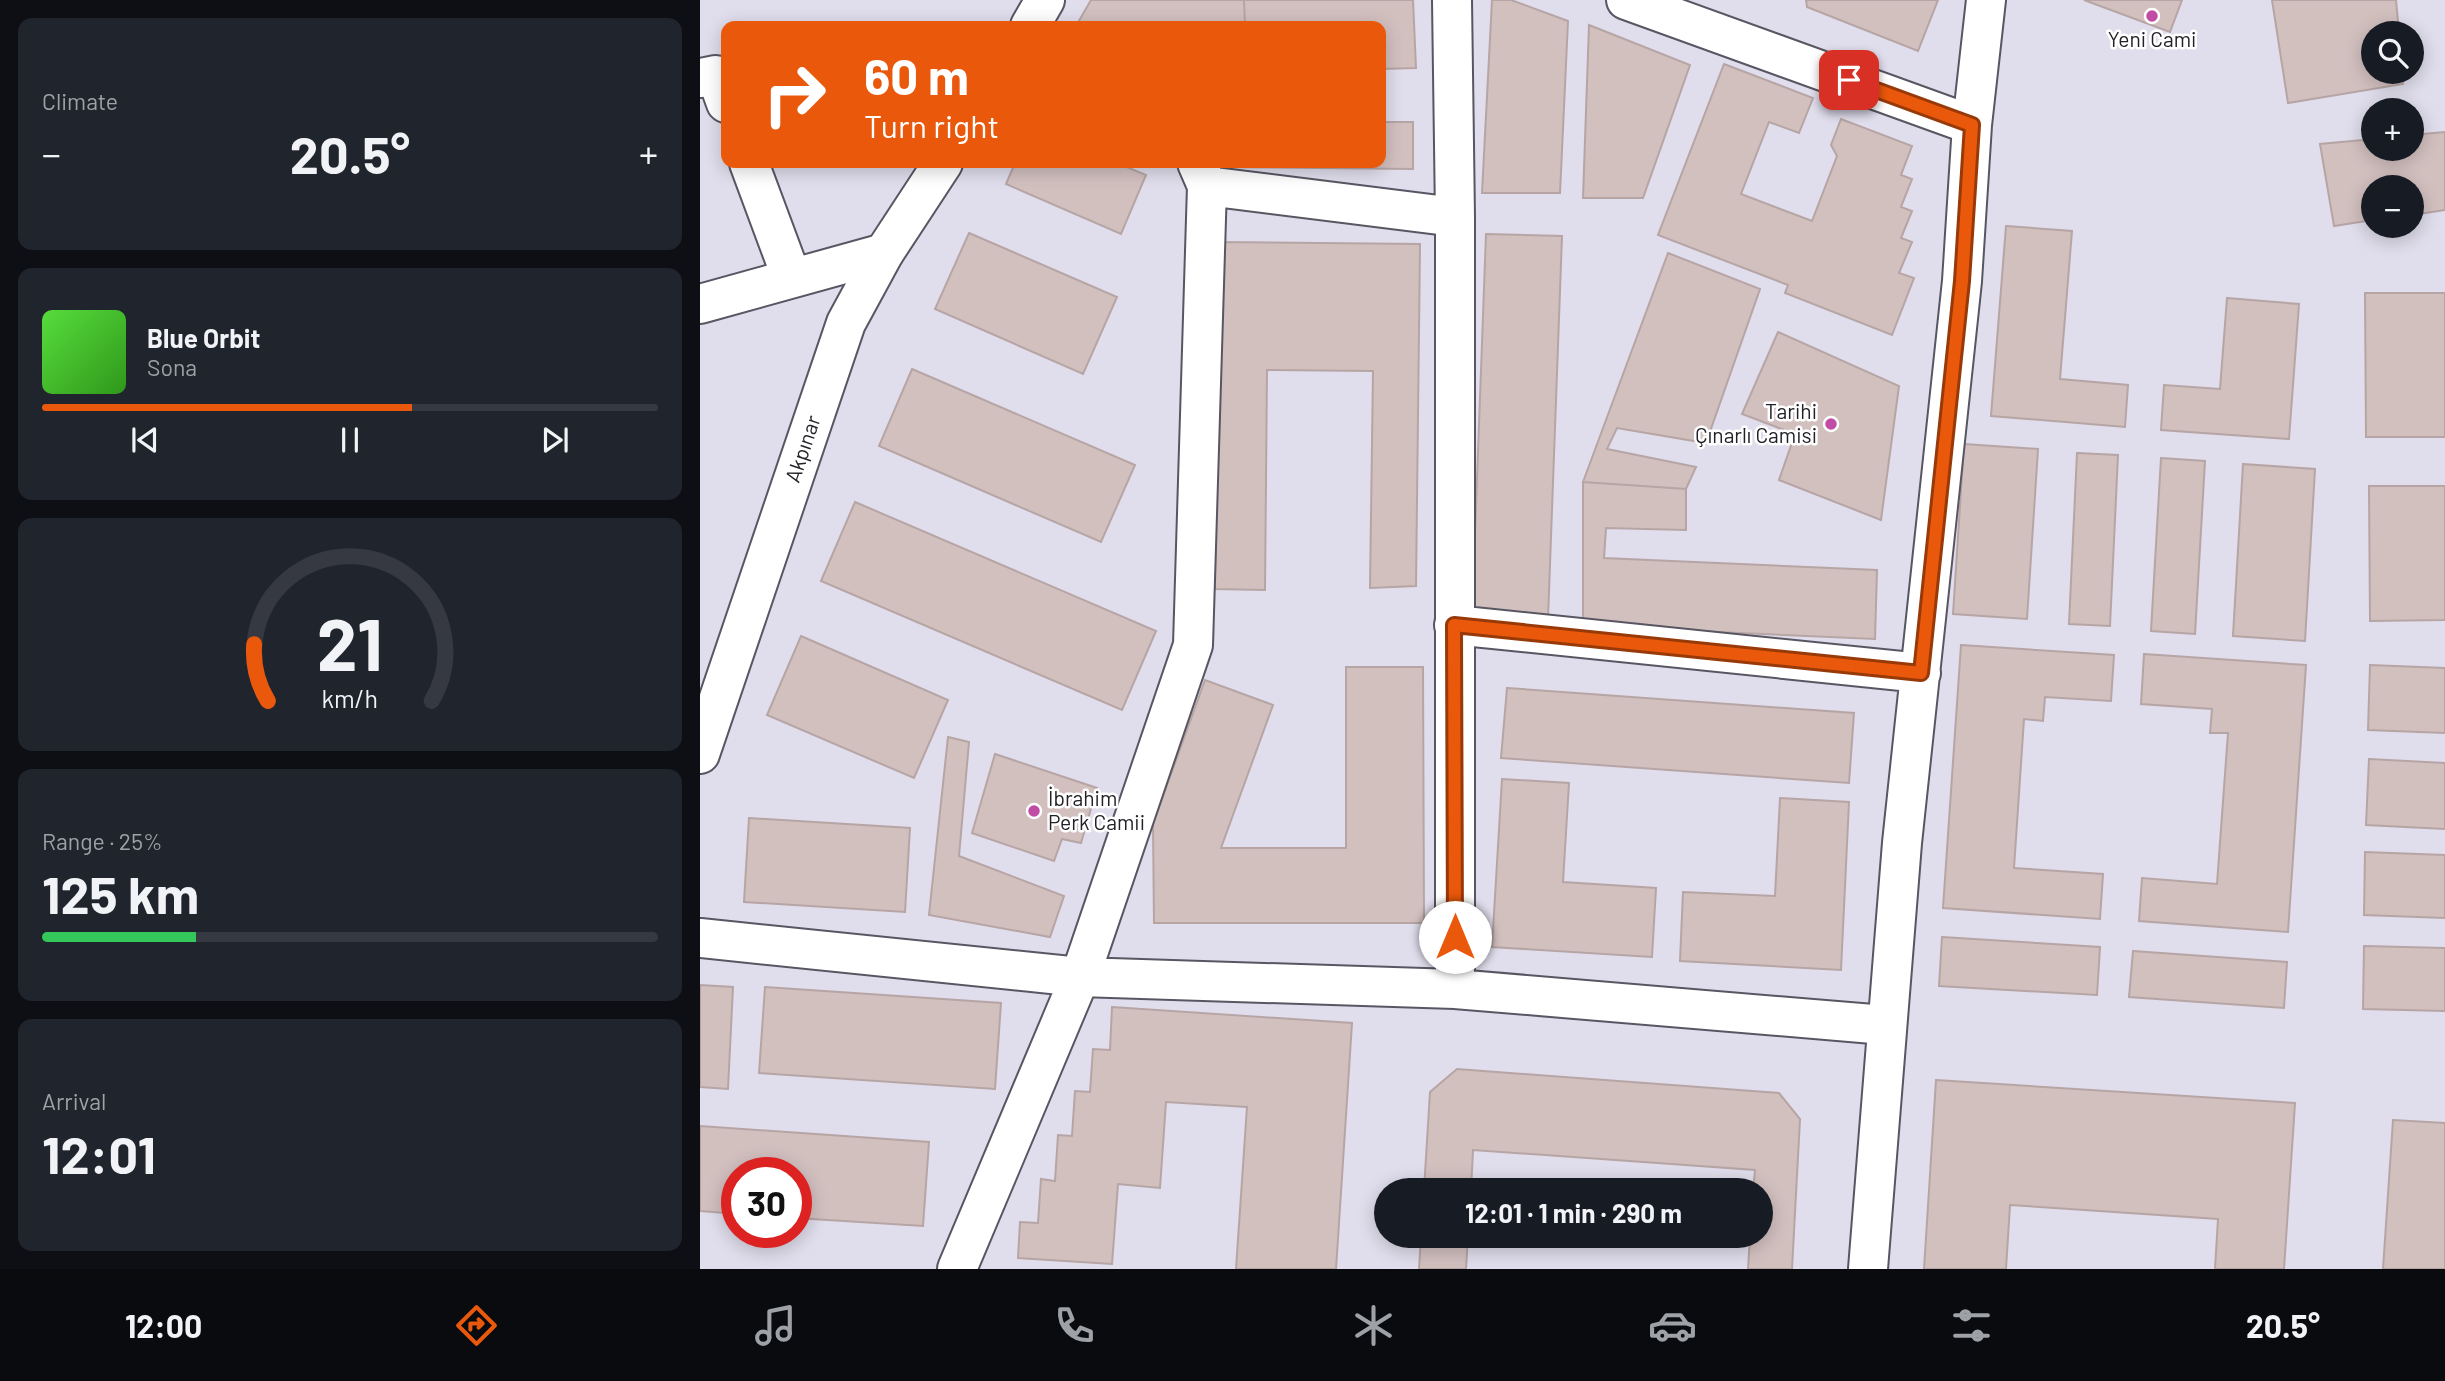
<!DOCTYPE html>
<html lang="en">
<head>
<meta charset="utf-8">
<style>
  body { margin:0; font-family:Barlow,sans-serif; background:#20242c; color:#f1f3f6; height:100vh; display:flex; flex-direction:column; font-size:26px; white-space:nowrap }
  * { box-sizing:border-box; margin:0 }
  p { font-size:23px; color:#9ea1a6 }
  .icon { flex:none; width:38px; height:38px; fill:none; stroke:currentColor; stroke-width:2; stroke-linecap:round; stroke-linejoin:round }
  .map { position:relative; flex:1; overflow:hidden }
  .details { display:flex; flex-direction:column; gap:18px; padding:18px; background:#0d0f14; width:700px }
  .details>* { flex:none }
  .top-card { position:absolute; left:21px; top:21px; width:665px; height:147px; border-radius:14px; box-shadow:0 4px 18px #0003; background:#ea580c; color:#fff; overflow:hidden }
  .controls { position:absolute; left:1661px; top:21px; display:grid; gap:14px }
  .controls a { display:grid; place-items:center; width:63px; height:63px; border-radius:50%; background:#171b24; box-shadow:0 4px 18px #0003; font-size:35px }
  .speed { position:absolute; left:21px; top:1157px; display:flex; gap:14px; font-size:35px; font-weight:700; text-align:center }
  .speed>* { display:grid; place-content:center; width:91px; height:91px; border-radius:50%; background:#171b24; box-shadow:0 4px 18px #0003; line-height:1 }
  .speed .limit { border:10px solid #d22; background:#fff; color:#111 }
  .pin { position:absolute; display:grid; place-items:center; width:60px; height:60px; color:#fff; margin:-30px; border-radius:14px; box-shadow:0 4px 10px #0006 }
  .me { position:absolute; width:77px; margin:-38px; rotate:0deg; stroke-linejoin:round; filter:drop-shadow(0 0 5px #0008) }
  .turn { display:flex; align-items:center; gap:24px; height:147px; padding:0 28px; font-size:32px }
  .turn .icon { width:91px; height:91px; stroke-width:2.5 }
  .turn b { display:block; font-size:49px; line-height:60px }
  .big { font-size:52px; font-weight:700; line-height:1.1 }
  .details .tile { flex:1; display:flex; flex-direction:column; justify-content:center; gap:10px; min-width:0; padding:0 24px; border-radius:14px; background:#20242c }
  .details .dial { align-items:center; gap:0 }
  .dial svg { height:182px; overflow:visible; fill:none; stroke:#363941; stroke-width:7; stroke-linecap:round; text-anchor:middle }
  .dial text { fill:#f1f3f6; stroke:none }
  .song { display:flex; align-items:center; gap:21px }
  .cover { width:84px; height:84px; border-radius:10px; background:linear-gradient(135deg,hsl(110 70% 55%),hsl(110 70% 35%)) }
  .played { height:7px; border-radius:4px; background:linear-gradient(90deg,#ea580c 60%,#363941 60%) }
  .keys { display:flex; justify-content:space-around; direction:ltr }
  .heat { display:flex; justify-content:space-between; align-items:center; font-size:38px; direction:ltr }
  .charge { height:10px; border-radius:5px; background:linear-gradient(90deg,#34c759 25%,#363941 0) }
  .trip { position:absolute; left:674px; top:1178px; width:399px; height:70px; border-radius:35px; background:#171b24; box-shadow:0 4px 18px #0003; font-weight:700; line-height:70px; text-align:center }
  .dock { display:flex; height:112px; justify-content:space-around; align-items:center; background:#090b0e; color:#9ea1a6 }
  .dock .icon { width:49px; height:49px }
  .dock .on { color:#ea580c }
  .dock b { font-size:32px; color:#f1f3f6 }
  main { display:flex; flex:1; min-height:0 }
  .map>svg:first-child { display:block }
  .building { fill:#d2c0bf; stroke:#b6a5a4; stroke-width:2 }
  .lines { fill:none; stroke-linecap:round; stroke-linejoin:round }
  .minor-casing { stroke:#585662; stroke-width:42 }
  .secondary-casing { stroke:#585662; stroke-width:42 }
  .minor { stroke:#fff; stroke-width:38 }
  .secondary { stroke:#fff; stroke-width:38 }
  .route-casing { stroke:#983908; stroke-width:18 }
  .route { stroke:#ea580c; stroke-width:12 }
  .poi-dot { fill:#c04ca5; stroke:#fff; stroke-width:2.5 }
  .labels { text-anchor:middle; stroke-width:5; stroke-linejoin:round; paint-order:stroke }
  .poi-label { font-size:21px; fill:#222127; stroke:#fff }
  .street-label { font-size:21px; fill:#222127; stroke:#fff }
</style>
</head>
<body>
<main>
<section class="details">
<div class="tile"><p>Climate</p>
<div class="heat"><a>−</a><b class="big">20.5°</b><a>+</a></div>
</div>
<div class="tile">
<div class="song"><i class="cover"></i><div><b>Blue Orbit</b><p>Sona</p></div></div>
<div class="played"></div>
<div class="keys"><svg class="icon" aria-label="previous" viewBox="0 0 24 24"><path d="M18 5L8 12l10 7zM5 5v14"/></svg><svg class="icon" aria-label="pause" viewBox="0 0 24 24"><path d="M8 5v14M16 5v14"/></svg><svg class="icon" aria-label="next" viewBox="0 0 24 24"><path d="M6 5l10 7-10 7zM19 5v14"/></svg></div>
</div>
<div class="tile dial"><svg viewBox="0 0 100 80">
<path d="M14 69A42 42 0 1 1 86 69"/>
<path d="M14 69A42 42 0 0 1 8 44" stroke="#ea580c"/>
<text x="50" y="56" font-size="32" font-weight="700">21</text>
<text x="50" y="72" font-size="11">km/h</text>
</svg></div>
<div class="tile"><p>Range · 25%</p><b class="big">125 km</b><div class="charge"></div></div>
<div class="tile"><p>Arrival</p><b class="big">12:01</b></div>
</section>
<div class="map">
<svg width="1745" height="1269" viewBox="0 0 1745 1269">
  <rect width="100%" height="100%" fill="#e0ddec"/>
  <path class="building" d="M391,0H544L545,26H376Z
    M544,0H713L716,68L681,69V26H545Z
    M792,0H811L868,21L860,193H782Z
    M1106,0H1238L1218,51L1107,7Z
    M1384,0H1482L1470,32Z
    M1572,0H1696L1699,33H1673V72H1702L1703,84L1588,103Z
    M889,25L990,65L943,198H883Z
    M1024,64L1113,98L1099,133L1069,122L1041,194L1112,221L1137,156L1131,145L1141,119L1212,146L1201,175L1212,179L1201,207L1212,211L1201,238L1212,242L1199,273L1214,278L1192,335L1085,293L1088,285L958,235Z
    M681,122H713V169L517,167V163H681Z
    M1745,132V210L1712,215V187H1673V220L1634,226L1620,144L1673,139V149H1712V135Z
    M315,163H417L446,175L421,234L306,184Z
    M1306,226L1372,231L1360,379L1428,385L1425,427L1291,416Z
    M269,233L417,297L383,374L235,309Z
    M786,234L862,236L848,619L772,616Z
    M518,242L720,244L716,586L670,588L673,371L567,370L565,590L515,589Z
    M968,253L1060,289L1006,443L917,428L907,449L996,467L986,489L883,482Z
    M1665,293H1745V437H1666Z
    M1527,298L1599,304L1589,439L1461,430L1464,385L1520,389Z
    M1078,332L1199,386L1181,520L1079,480L1095,434L1042,414Z
    M212,369L435,465L401,542L179,446Z
    M1264,444L1338,449L1327,619L1253,614Z
    M1377,453L1418,455L1410,626L1369,624Z
    M1461,458L1505,461L1495,634L1451,631Z
    M1543,464L1615,469L1605,641L1533,636Z
    M883,482L986,489V530L906,528L904,558L1177,570L1175,639L883,626Z
    M1669,486H1745V620L1670,621Z
    M155,502L456,631L422,710L121,581Z
    M101,636L248,700L214,778L67,715Z
    M1261,645L1414,655L1411,701L1345,697L1343,721L1324,719L1314,868L1403,874L1400,919L1243,908Z
    M1444,654L1606,665L1588,932L1439,921L1442,878L1517,884L1528,733H1510L1512,709L1441,704Z
    M1670,665L1745,668V733L1668,730Z
    M646,667H723L724,923H454L453,824L505,680L573,705L521,848H646Z
    M807,688L1154,713L1149,783L801,758Z
    M248,737L269,742L259,856L364,896L350,937L229,915Z
    M295,754L397,788L381,843L362,839L354,861L272,833Z
    M1669,759L1745,763V829L1666,825Z
    M802,779L869,783L863,882L956,888L952,957L792,947Z
    M1080,798L1149,802L1141,970L980,961L983,892L1075,896Z
    M49,818L210,828L205,912L44,902Z
    M1665,852L1745,855V918L1664,915Z
    M1242,937L1400,947L1397,995L1239,986Z
    M1664,946L1745,948V1011L1663,1009Z
    M1433,951L1587,962L1584,1008L1429,997Z
    M0,985L33,987L28,1089L0,1087Z
    M65,987L301,1003L295,1089L59,1073Z
    M412,1007L652,1023L636,1269H536L547,1107L466,1102L460,1188L418,1184L412,1264L318,1258L320,1222L338,1223L341,1179L355,1181L358,1135L372,1136L375,1091L390,1092L393,1049L410,1050Z
    M757,1069L1079,1093L1100,1119L1092,1269H1048L1050,1236H1060V1190H1053L1055,1170L773,1150L771,1190H724L730,1092Z
    M1236,1080L1595,1103L1584,1269H1515L1518,1219L1310,1205L1306,1269H1224Z
    M1693,1120L1745,1123V1269H1683Z
    M0,1126L229,1142L223,1226L96,1218V1172H37V1214L0,1211Z
    M721,1236H768L766,1269H719Z"/>
  <g class="lines">
    <g class="minor-casing">
      <path id="minor" d="M752,0L755,217
        M926,0L1272,125
        M0,78L16,75L26,103
        M49,163L91,276
        M507,186L755,217V989
        M0,304L184,253
        M754,625L1221,673
        M0,938L380,977L755,989L1185,1025
        M257,1269L380,977L493,645L507,186L497,163
        M1168,1269L1202,843L1262,281L1272,125L1286,0"/>
    </g>
    <g class="secondary-casing">
      <g id="secondary">
        <path d="M330,26L345,0"/>
        <path id="s1" d="M0,754L146,323L184,253L243,163"/>
      </g>
    </g>
    <use href="#minor" class="minor"/>
    <use href="#secondary" class="secondary"/>
  </g>
  <g class="lines">
    <g class="route-casing">
      <path id="route" d="M755,937L754,625L1221,673L1262,281L1272,125L1149,80"/>
    </g>
    <use href="#route" class="route"/>
  </g>
  <g class="poi-dot">
    <circle cx="1452" cy="16" r="7"/>
    <circle cx="1131" cy="424" r="7"/>
    <circle cx="334" cy="811" r="7"/>
  </g>
  <g class="labels">
    <g class="poi-label">
      <text x="1452" y="47">Yeni Cami</text>
      <text x="1117" y="419" text-anchor="end">Tarihi<tspan x="1117" dy="24">Çınarlı Camisi</tspan></text>
      <text x="348" y="806" text-anchor="start">İbrahim<tspan x="348" dy="24">Perk Camii</tspan></text>
    </g>
    <g class="street-label">
      <text dy="7" stroke="none"><textPath href="#s1" startOffset="322">Akpınar</textPath></text>
    </g>
  </g>
</svg>
<div class="controls">
<a><svg class="icon" aria-label="search" viewBox="0 0 24 24"><circle cx="10" cy="10" r="6"/><path d="M15 15l6 6"/></svg></a>
<a>+</a>
<a>−</a>
</div>
<div class="speed"><div class="limit">30</div></div>
<div class="pin" style="left:1149px;top:80px;background:#d93025"><svg class="icon" aria-label="arrive" viewBox="0 0 24 24"><path d="M6 21V4h12l-3 4 3 4H6"/></svg></div>
<svg class="me" style="left:755px;top:937px" viewBox="-20 -20 40 40"><circle r="19" fill="#fff"/><path d="M0-13L10 11 0 6-10 11z" fill="#ea580c"/></svg>
<div class="trip">12:01 · 1 min · 290 m</div>
<div class="top-card">
<div class="turn"><svg class="icon" aria-label="right" viewBox="0 0 24 24"><path d="M7 20v-9h11M14 6l5 5-5 5"/></svg><div><b>60 m</b>Turn right</div></div>
</div>
</div>
</main>
<nav class="dock">
<b>12:00</b>
<svg class="icon on" aria-label="directions" viewBox="0 0 24 24"><path d="M12 3l9 9-9 9-9-9zM9 14v-3h6M13 9l2 2-2 2"/></svg>
<svg class="icon" aria-label="music" viewBox="0 0 24 24"><path d="M9 18V5l10-2v13"/><circle cx="6" cy="18" r="3"/><circle cx="16" cy="16" r="3"/></svg>
<svg class="icon" aria-label="phone" viewBox="0 0 24 24"><path d="M5 4h4l2 5-3 2q2 4 5 5l2-3 5 2v4C11 20 4 13 5 4z"/></svg>
<svg class="icon" aria-label="climate" viewBox="0 0 24 24"><path d="M12 3v18M4 7l16 10M4 17L20 7"/></svg>
<svg class="icon" aria-label="car" viewBox="0 0 24 24"><path d="M5 17H2v-5l4-1 3-4h7l3 4 3 1v5h-3M9 17h6M6 11h13"/><circle cx="7" cy="17" r="2"/><circle cx="17" cy="17" r="2"/></svg>
<svg class="icon" aria-label="filters" viewBox="0 0 24 24"><path d="M4 7h16M4 17h16"/><circle cx="9" cy="7" r="2"/><circle cx="15" cy="17" r="2"/></svg>
<b>20.5°</b>
</nav>
</body>
</html>
